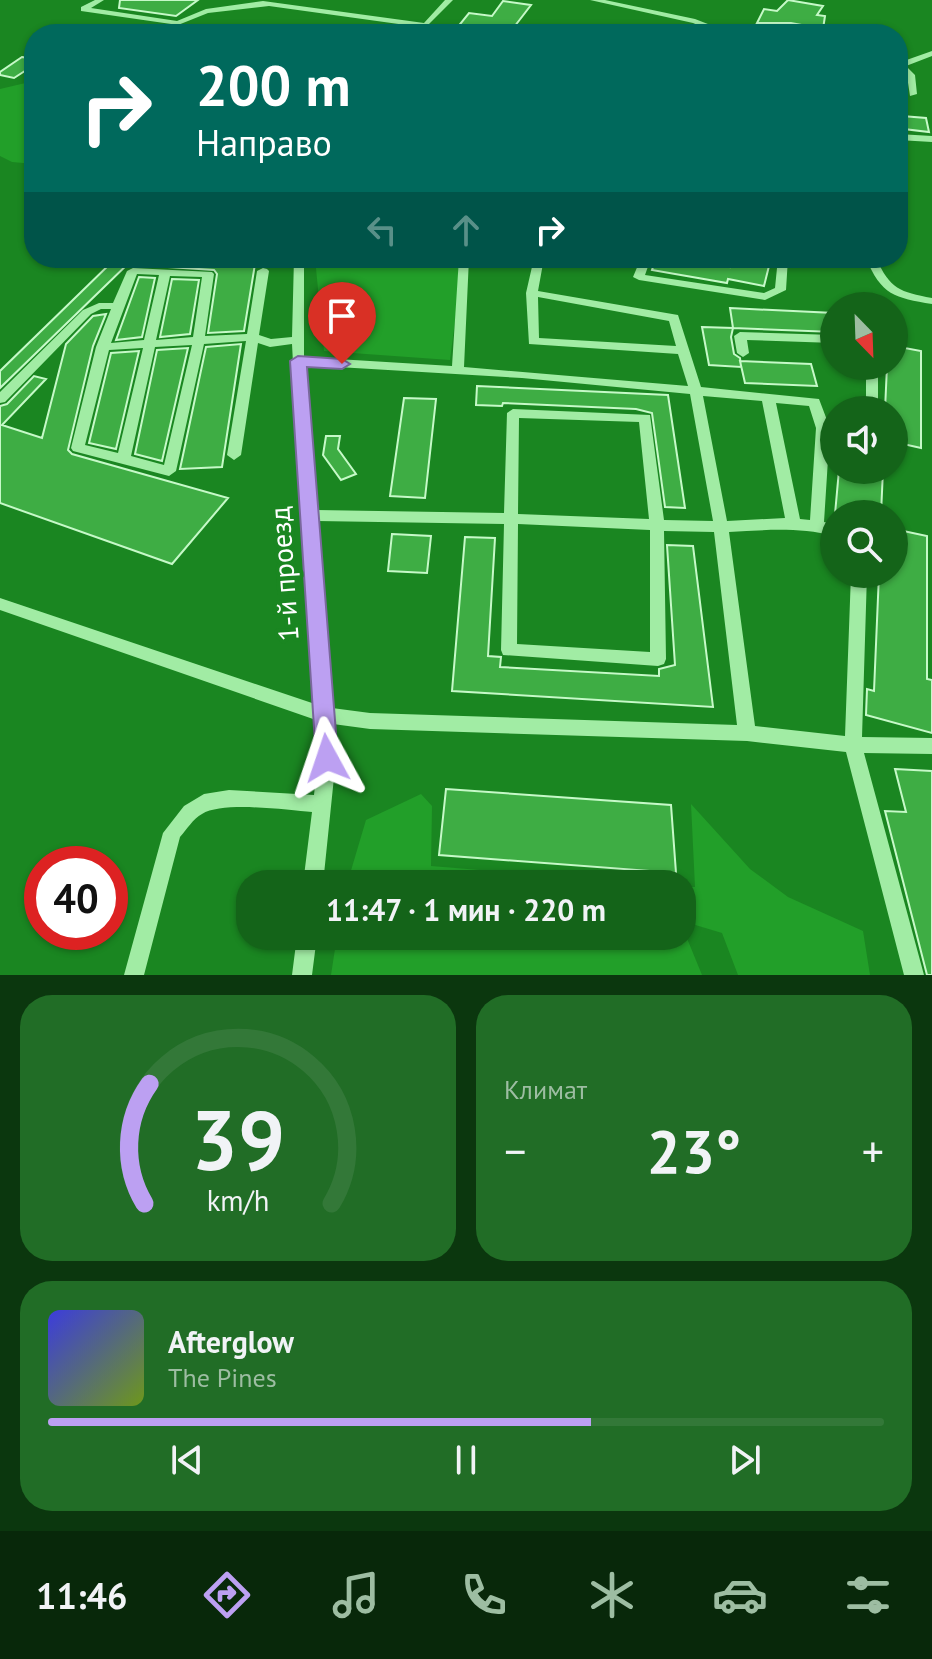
<!DOCTYPE html>
<html lang="ru">
<head>
<meta charset="utf-8">
<style>
  body { margin:0; font-family:"PT Sans",sans-serif; background:#216d26; color:#f1f3f6; height:100vh; display:flex; flex-direction:column; font-size:30px; white-space:nowrap }
  * { box-sizing:border-box; margin:0 }
  p { font-size:26px; color:#9dbda2 }
  .icon { flex:none; width:44px; height:44px; fill:none; stroke:currentColor; stroke-width:2; stroke-linecap:round; stroke-linejoin:round }
  .map { position:relative; height:975px; overflow:hidden }
  .drawer { display:flex; flex-direction:column; gap:20px; padding:20px; background:#0b370e; flex:1 }
  .drawer>* { flex:none }
  .hud { position:absolute; left:24px; top:24px; width:884px; height:244px; border-radius:32px; box-shadow:0 2px 6px #0004; background:#00695c; color:#fff; overflow:hidden }
  .needle { width:52px; rotate:157deg }
  .tools { position:absolute; left:820px; top:292px; display:grid; gap:16px }
  .tools a { display:grid; place-items:center; width:88px; height:88px; border-radius:50%; background:#146419; box-shadow:0 2px 6px #0004; font-size:40px }
  .speed { position:absolute; left:24px; top:846px; display:flex; gap:16px; font-size:40px; font-weight:700; text-align:center }
  .speed>* { display:grid; place-content:center; width:104px; height:104px; border-radius:50%; background:#146419; box-shadow:0 2px 6px #0004; line-height:1 }
  .speed .limit { border:12px solid #d22; background:#fff; color:#111 }
  .pin { position:absolute; display:grid; place-items:center; width:68px; height:68px; color:#fff; margin:-82px -34px; border-radius:50% 50% 50% 0; rotate:-45deg; box-shadow:0 0 8px #0007 }
  .pin .icon { rotate:45deg }
  .me { position:absolute; width:88px; margin:-44px; rotate:355deg; stroke-linejoin:round; filter:drop-shadow(0 0 6px #0008) }
  .turn { display:flex; align-items:center; gap:28px; height:168px; padding:0 40px; font-size:36px }
  .turn .icon { width:104px; height:104px; stroke-width:2.5 }
  .turn b { display:block; font-size:56px; line-height:68px }
  .lanes { display:flex; align-items:center; height:76px; padding:0 40px; background:#0003; justify-content:center; gap:40px; direction:ltr }
  .lanes .off { opacity:.35 }
  .big { font-size:60px; font-weight:700; line-height:1.1 }
  .drawer .card { flex:1; display:flex; flex-direction:column; justify-content:center; gap:12px; min-width:0; padding:0 28px; border-radius:32px; background:#216d26 }
  .drawer .dial { align-items:center; gap:0 }
  .dial svg { height:208px; overflow:visible; fill:none; stroke:#337838; stroke-width:7; stroke-linecap:round; text-anchor:middle }
  .dial text { fill:#f1f3f6; stroke:none }
  .song { display:flex; align-items:center; gap:24px }
  .cover { width:96px; height:96px; border-radius:12px; background:linear-gradient(135deg,hsl(240 70% 55%),hsl(80 70% 35%)) }
  .played { height:8px; border-radius:4px; background:linear-gradient(90deg,#bca0f2 65%,#337838 65%) }
  .keys { display:flex; justify-content:space-around; direction:ltr }
  .heat { display:flex; justify-content:space-between; align-items:center; font-size:44px; direction:ltr }
  .drawer .tiles { flex:1; display:grid; gap:20px; grid-template-columns:1fr 1fr }
  .card:last-child { grid-column:span 2 }
  .trip { position:absolute; left:236px; top:870px; width:460px; height:80px; border-radius:32px; background:#146419; box-shadow:0 2px 6px #0004; font-weight:700; line-height:80px; text-align:center }
  .tabs { display:flex; height:128px; justify-content:space-around; align-items:center; background:#08280a; color:#9dbda2 }
  .tabs .icon { width:56px; height:56px }
  .tabs .on { color:#bca0f2 }
  .tabs b { font-size:36px; color:#f1f3f6 }
  .map>svg:first-child { display:block }
  .green { fill:#229f29 }
  .building { fill:#3ead44; stroke:#c6f9c8; stroke-width:2 }
  .lines { fill:none; stroke-linecap:round; stroke-linejoin:round }
  .minor { fill:#a1eca4; fill-rule:evenodd }
  .route { fill:#bca0f2; stroke:#7a689d; stroke-width:2 }
  .labels { text-anchor:middle; stroke-width:8; stroke-linejoin:round; paint-order:stroke }
  .street-label { font-size:28px; fill:#fff; stroke:#1a8621 }
</style>
</head>
<body>
<div class="map">
<svg width="932" height="975" viewBox="0 0 932 975">
  <rect width="100%" height="100%" fill="#1a8621"/>
  <path class="green" d="M34,81V164L12,162L0,156V89Z
    M315,258H463L450,360L324,351Z
    M421,794L432,806L431,866L650,884H347L366,820Z
    M691,804L750,869L788,897L863,931L870,975H738L722,933L682,921V887H695Z
    M682,935L686,936L702,975H331L337,936Z"/>
  <path class="building" d="M120,0H198L176,16L119,8Z
    M788,0L823,6L817,15L825,16L823,29L791,23H757L764,9L777,11Z
    M503,1L531,5L511,31L490,28L485,34H452L469,13L492,16Z
    M22,57L34,59V65L14,78L0,75V72Z
    M902,116L926,118L929,132L904,129Z
    M116,258H134L0,388V371Z
    M140,258H256L244,331L208,333L217,274L214,270L138,265Z
    M656,258H684L730,267L733,258H771L764,286L728,279L727,283L652,270Z
    M139,277L155,278L142,337L116,340Z
    M172,279L199,280L190,334L160,337Z
    M730,308L834,313V332L733,328Z
    M106,314L93,346L68,450L72,454L228,498L172,564L0,503V406L7,404L34,376L46,379L2,425L42,438L66,344L93,316Z
    M702,327L733,328L731,337L734,354L740,358L741,367L709,365Z
    M241,344L222,467L180,469L206,347Z
    M894,346L921,351V448L894,442V410H885L887,366H894Z
    M188,348L162,461L135,454L157,350Z
    M139,351L116,449L89,443L111,353Z
    M740,361L811,364L817,386L745,383Z
    M477,386L668,395L685,508L665,507L652,413L636,409L503,403L502,406L476,405Z
    M404,398L436,399L425,498L390,496Z
    M326,436H340L338,449L356,474L341,480L323,455Z
    M839,470H883L881,514H835Z
    M894,529L927,536V679L932,680V733L866,715L867,689L874,691L879,574H894Z
    M392,534L431,536L427,573L388,571Z
    M465,537L495,538L488,656L501,657L500,667L659,676V669L675,665L667,545L693,546L713,707L452,691Z
    M895,769L932,771V975H927L885,811L906,812Z
    M446,789L671,805L676,873L439,855Z"/>
  <g class="lines">
    <path class="minor" d="M95,0H104L91,8L177,21L206,9L263,1L424,23L445,0H453L420,33L416,31L420,27L269,6L208,13L178,25L81,11V7Z
      M590,0H605L695,19L713,26H791L831,34L791,30L720,29L728,34H718L693,23Z
      M564,30H567L571,32L562,34Z
      M932,51V56L906,66L915,75L917,94L910,96L907,76L898,68V63Z
      M898,134L932,136V142L898,140Z
      M294,258H304V357L452,366L459,258H469L464,367L688,386L678,354L529,344L526,293L534,258H544L538,291L678,315L701,387L819,399L830,428L824,522L834,524V536C799,527 765,530 729,532L755,726L845,736L851,574H867L862,737L932,738V754L864,753L924,975H904L846,752L747,741L370,729L333,724L336,758L323,884H303L312,812C287,810 223,801 202,814C193,819 187,829 180,837L144,975H124L163,833L184,806L204,794L229,790L314,795L318,758L316,720L0,610V598L315,704L301,516L292,344L270,347L258,343L241,455L234,460L227,455L246,341L204,344L176,471L169,476L73,451L71,448L96,347L111,309H101L91,314L5,402L0,403V392L83,310L99,303H113L127,271L133,268L212,272L214,274L205,336L247,334L257,271L263,268L267,269L269,271L259,335L271,339L292,337ZM137,274L159,275L144,340L111,343ZM170,276L202,277L193,337L156,340ZM538,297L669,321L676,346L539,338ZM192,345L164,465L131,456L155,347ZM143,348L118,453L85,445L109,350ZM304,365L522,378L690,394L713,521L664,520L650,415L513,409L507,413L504,513L316,510ZM703,396L762,401L785,518L727,521ZM776,403L809,406L816,428L810,520L800,519ZM519,418L639,422L649,519L518,514ZM317,521L504,524L501,650L503,655L658,666L664,664L666,659L664,531L714,532L737,725L370,713L332,708ZM518,524L650,530V652L517,644Z
      M641,258H651L645,275L764,293L775,288L778,258H788L786,290L765,300L639,280L633,277Z
      M866,258H876C890,289 900,292 932,298V304C895,298 881,295 866,258Z
      M740,332L834,335V343L747,340L749,353L743,357L737,353L734,336Z
      M866,366H878V410H866Z
      M297,936H317L312,975H292Z"/>
  </g>
  <path class="route" d="M298,356L342,359L350,364L342,369L307,367L338,758L335,766L327,769L319,766L316,758L290,361Z"/>
  <g class="labels">
    <g class="street-label">
      <text transform="translate(284 574) rotate(-94)" y="10">1-й проезд</text>
    </g>
  </g>
</svg>
<div class="tools">
<a><svg class="needle" viewBox="-14 -14 28 28"><path d="M0-13l5 13h-10z" fill="#e53935"/><path d="M0 13l5-13h-10z" fill="#9dbda2"/></svg></a>
<a><svg class="icon" aria-label="sound" viewBox="0 0 24 24"><path d="M4 9h4l5-4v14l-5-4H4zM17 9q2 3 0 6"/></svg></a>
<a><svg class="icon" aria-label="search" viewBox="0 0 24 24"><circle cx="10" cy="10" r="6"/><path d="M15 15l6 6"/></svg></a>
</div>
<div class="speed"><div class="limit">40</div></div>
<div class="pin" style="left:342px;top:364px;background:#d93025"><svg class="icon" aria-label="arrive" viewBox="0 0 24 24"><path d="M6 21V4h12l-3 4 3 4H6"/></svg></div>
<svg class="me" style="left:327px;top:758px" viewBox="-20 -20 40 40"><path d="M0-17L14 15 0 8-14 15z" fill="#bca0f2" stroke="#fff" stroke-width="4"/></svg>
<div class="trip">11:47 · 1 мин · 220 m</div>
<div class="hud">
<div class="turn"><svg class="icon" aria-label="right" viewBox="0 0 24 24"><path d="M7 20v-9h11M14 6l5 5-5 5"/></svg><div><b>200 m</b>Направо</div></div>
<div class="lanes"><svg class="icon off" aria-label="left" viewBox="0 0 24 24"><path d="M17 20v-9H6M10 6l-5 5 5 5"/></svg><svg class="icon off" aria-label="ahead" viewBox="0 0 24 24"><path d="M12 20V5M6 11l6-6 6 6"/></svg><svg class="icon" aria-label="right" viewBox="0 0 24 24"><path d="M7 20v-9h11M14 6l5 5-5 5"/></svg></div>
</div>
</div>
<section class="drawer">
<div class="tiles">
<div class="card dial"><svg viewBox="0 0 100 80">
<path d="M14 69A42 42 0 1 1 86 69"/>
<path d="M14 69A42 42 0 0 1 16 23" stroke="#bca0f2"/>
<text x="50" y="56" font-size="32" font-weight="700">39</text>
<text x="50" y="72" font-size="11">km/h</text>
</svg></div>
<div class="card"><p>Климат</p>
<div class="heat"><a>−</a><b class="big">23°</b><a>+</a></div>
</div>
<div class="card">
<div class="song"><i class="cover"></i><div><b>Afterglow</b><p>The Pines</p></div></div>
<div class="played"></div>
<div class="keys"><svg class="icon" aria-label="previous" viewBox="0 0 24 24"><path d="M18 5L8 12l10 7zM5 5v14"/></svg><svg class="icon" aria-label="pause" viewBox="0 0 24 24"><path d="M8 5v14M16 5v14"/></svg><svg class="icon" aria-label="next" viewBox="0 0 24 24"><path d="M6 5l10 7-10 7zM19 5v14"/></svg></div>
</div>
</div>
</section>
<nav class="tabs">
<b>11:46</b>
<svg class="icon on" aria-label="directions" viewBox="0 0 24 24"><path d="M12 3l9 9-9 9-9-9zM9 14v-3h6M13 9l2 2-2 2"/></svg>
<svg class="icon" aria-label="music" viewBox="0 0 24 24"><path d="M9 18V5l10-2v13"/><circle cx="6" cy="18" r="3"/><circle cx="16" cy="16" r="3"/></svg>
<svg class="icon" aria-label="phone" viewBox="0 0 24 24"><path d="M5 4h4l2 5-3 2q2 4 5 5l2-3 5 2v4C11 20 4 13 5 4z"/></svg>
<svg class="icon" aria-label="climate" viewBox="0 0 24 24"><path d="M12 3v18M4 7l16 10M4 17L20 7"/></svg>
<svg class="icon" aria-label="car" viewBox="0 0 24 24"><path d="M5 17H2v-5l4-1 3-4h7l3 4 3 1v5h-3M9 17h6M6 11h13"/><circle cx="7" cy="17" r="2"/><circle cx="17" cy="17" r="2"/></svg>
<svg class="icon" aria-label="filters" viewBox="0 0 24 24"><path d="M4 7h16M4 17h16"/><circle cx="9" cy="7" r="2"/><circle cx="15" cy="17" r="2"/></svg>
</nav>
</body>
</html>
